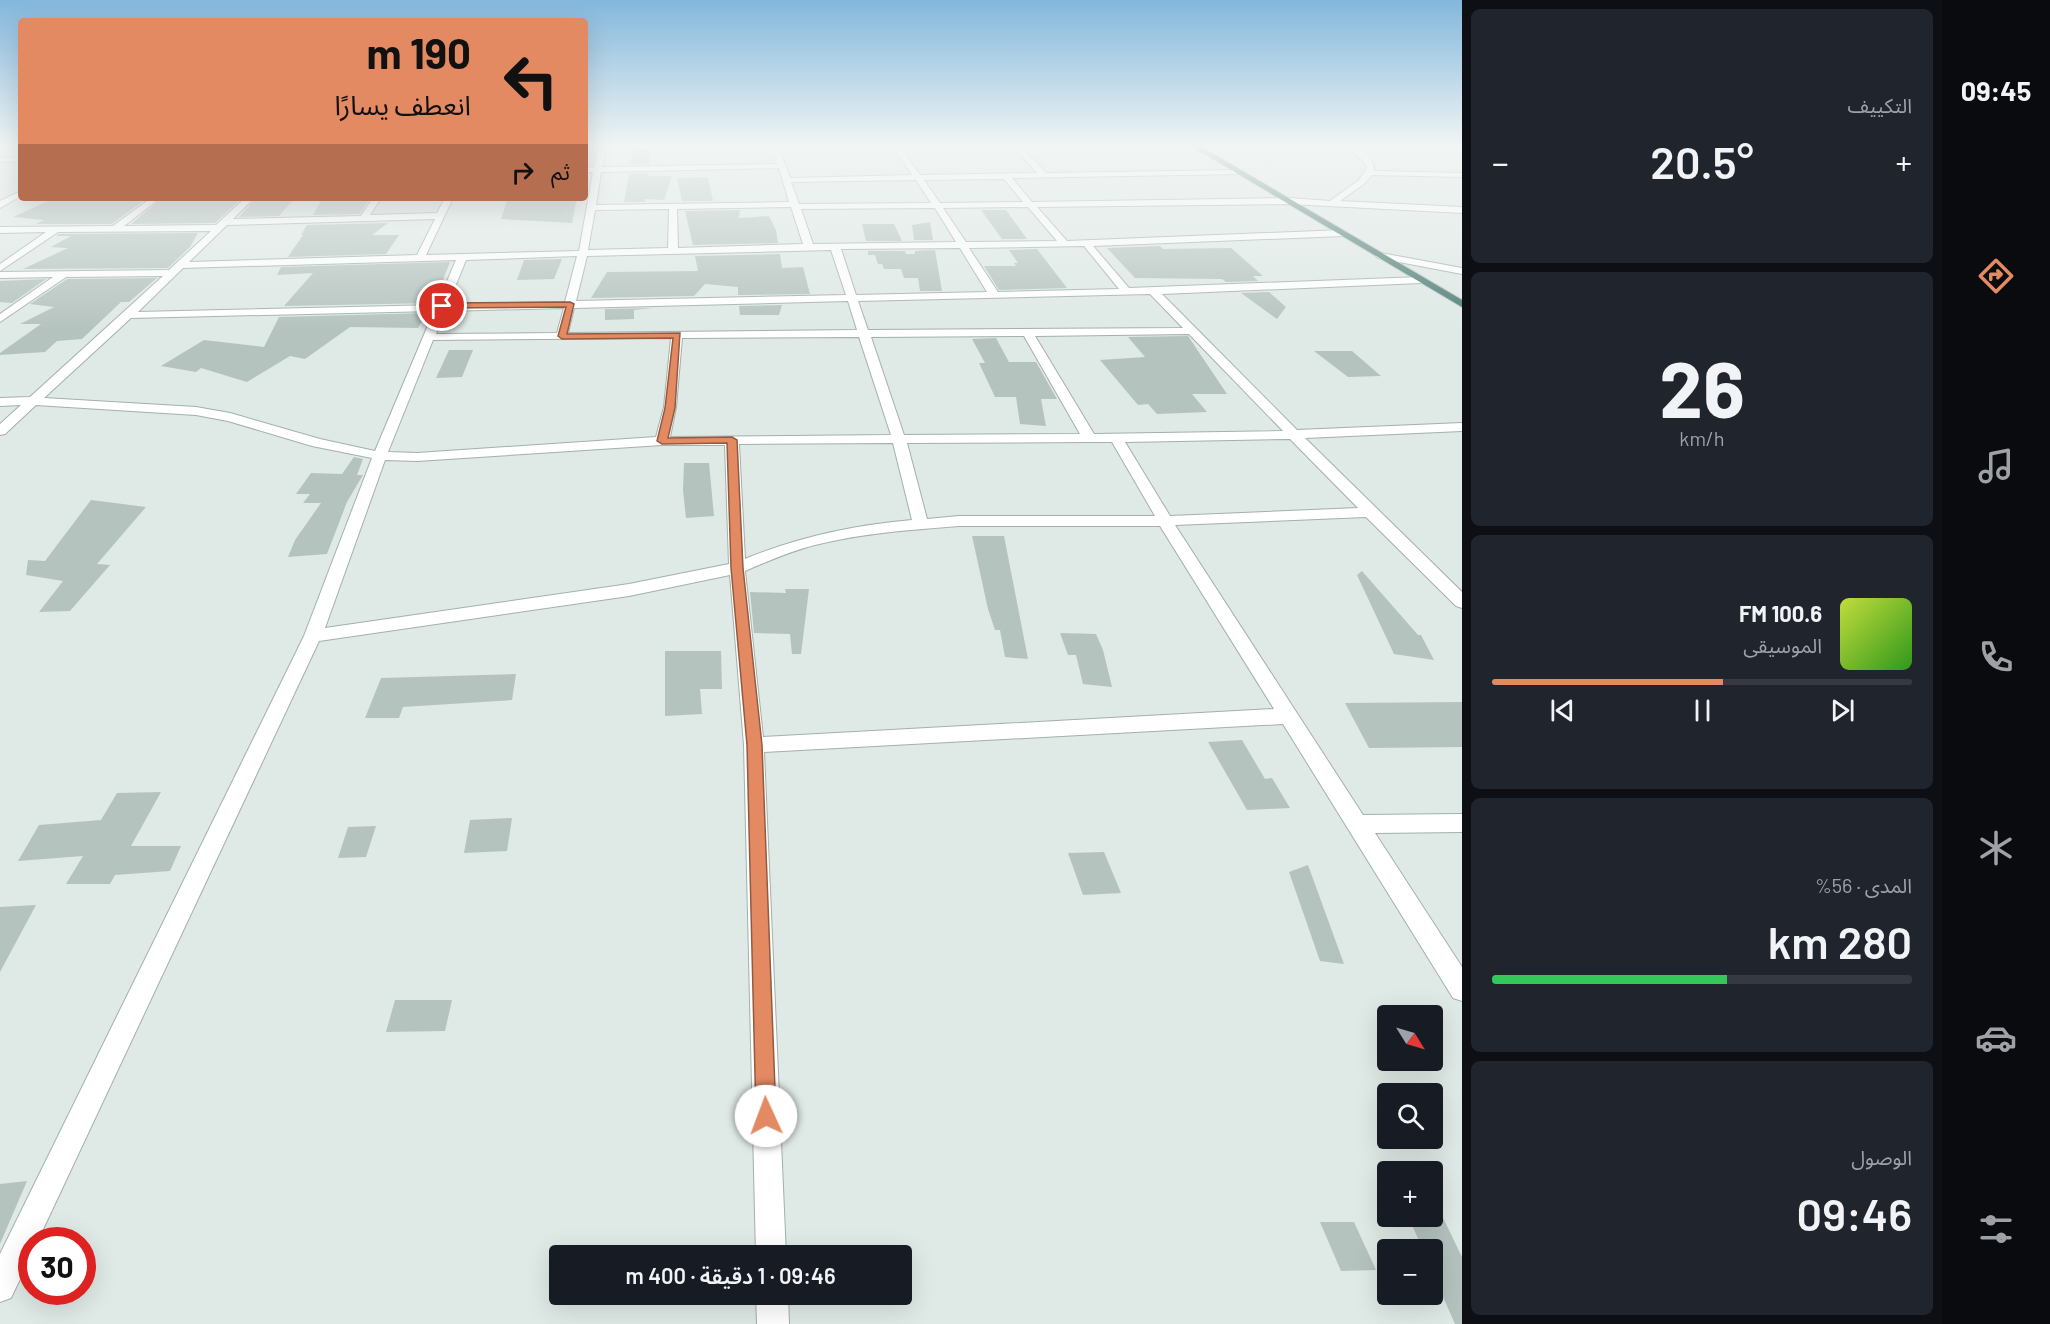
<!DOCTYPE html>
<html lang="ar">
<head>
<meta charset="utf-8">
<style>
  body { margin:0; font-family:Barlow,"Noto Sans Arabic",sans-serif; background:#20242c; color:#f1f3f6; direction:rtl; height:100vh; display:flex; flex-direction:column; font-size:22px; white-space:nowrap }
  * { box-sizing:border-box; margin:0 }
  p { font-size:20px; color:#9ea1a6 }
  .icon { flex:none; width:33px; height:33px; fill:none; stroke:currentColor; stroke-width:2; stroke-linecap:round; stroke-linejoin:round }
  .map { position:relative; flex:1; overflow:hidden; direction:ltr }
  .sheet { display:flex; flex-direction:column; gap:9px; padding:9px; background:#0d0f14; width:480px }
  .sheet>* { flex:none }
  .top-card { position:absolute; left:18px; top:18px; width:570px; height:183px; border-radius:6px; box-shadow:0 6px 24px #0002; direction:rtl; background:#e38a63; color:#111; overflow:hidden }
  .needle { width:39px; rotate:127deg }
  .controls { position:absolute; left:1377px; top:1005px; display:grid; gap:12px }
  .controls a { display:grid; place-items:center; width:66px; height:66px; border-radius:6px; background:#171b24; box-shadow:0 6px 24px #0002; font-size:30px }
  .speed { position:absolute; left:18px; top:1227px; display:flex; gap:12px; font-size:30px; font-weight:700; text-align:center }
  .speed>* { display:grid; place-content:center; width:78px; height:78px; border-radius:50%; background:#171b24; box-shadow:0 6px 24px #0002; line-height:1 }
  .speed .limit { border:9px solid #d22; background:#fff; color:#111 }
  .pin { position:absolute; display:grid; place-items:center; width:51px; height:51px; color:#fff; margin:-26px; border:3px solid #fff; border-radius:50%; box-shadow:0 2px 6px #0007 }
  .me { position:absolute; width:66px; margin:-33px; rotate:358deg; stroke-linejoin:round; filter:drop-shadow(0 0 4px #0008) }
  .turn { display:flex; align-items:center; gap:21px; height:126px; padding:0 18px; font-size:27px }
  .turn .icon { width:78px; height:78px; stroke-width:2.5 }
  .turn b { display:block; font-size:42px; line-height:51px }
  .then { display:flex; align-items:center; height:57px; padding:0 18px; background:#0003; gap:12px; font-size:22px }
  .big { font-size:45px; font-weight:600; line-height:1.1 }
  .sheet .card { flex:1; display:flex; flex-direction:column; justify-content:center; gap:9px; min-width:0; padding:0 21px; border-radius:9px; background:#20242c }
  .sheet .dial { align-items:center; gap:0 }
  .dial b { font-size:78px; line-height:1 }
  .song { display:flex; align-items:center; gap:18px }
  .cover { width:72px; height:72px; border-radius:9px; background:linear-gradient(135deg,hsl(70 70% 55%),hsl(110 70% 35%)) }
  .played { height:6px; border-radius:3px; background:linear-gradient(90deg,#e38a63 55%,#363941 55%) }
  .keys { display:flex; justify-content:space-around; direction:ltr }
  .heat { display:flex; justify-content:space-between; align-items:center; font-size:33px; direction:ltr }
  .charge { height:9px; border-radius:4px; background:linear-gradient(90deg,#34c759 56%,#363941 0) }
  .trip { position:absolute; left:549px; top:1245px; width:363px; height:60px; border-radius:6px; background:#171b24; box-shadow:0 6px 24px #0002; font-weight:600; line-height:60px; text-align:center; direction:rtl }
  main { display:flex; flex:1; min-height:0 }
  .dock { display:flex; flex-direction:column; width:108px; justify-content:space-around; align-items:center; background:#090b0e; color:#9ea1a6 }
  .dock .icon { width:42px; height:42px }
  .dock .selected { color:#e38a63 }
  .dock b { font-size:27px; color:#f1f3f6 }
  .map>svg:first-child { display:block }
  .building { fill:#b5c3be }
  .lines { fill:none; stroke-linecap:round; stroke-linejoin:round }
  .minor-casing { stroke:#a3b0ac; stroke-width:2 }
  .trunk-casing { stroke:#bdc3c2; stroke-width:2 }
  .minor { fill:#fff; fill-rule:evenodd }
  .trunk { fill:#4c7d74; fill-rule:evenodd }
  .route { fill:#e38a63; stroke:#945a40; stroke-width:1.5 }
</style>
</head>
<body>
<main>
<nav class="dock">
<b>09:45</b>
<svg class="icon selected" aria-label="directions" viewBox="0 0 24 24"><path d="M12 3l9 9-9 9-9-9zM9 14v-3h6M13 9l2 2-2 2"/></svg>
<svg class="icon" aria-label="music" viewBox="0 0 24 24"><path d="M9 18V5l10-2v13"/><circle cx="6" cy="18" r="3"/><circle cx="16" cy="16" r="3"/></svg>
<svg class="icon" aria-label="phone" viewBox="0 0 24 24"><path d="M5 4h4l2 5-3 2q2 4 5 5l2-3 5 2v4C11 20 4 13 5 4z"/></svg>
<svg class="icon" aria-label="climate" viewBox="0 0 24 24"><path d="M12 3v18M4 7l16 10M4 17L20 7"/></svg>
<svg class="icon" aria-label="car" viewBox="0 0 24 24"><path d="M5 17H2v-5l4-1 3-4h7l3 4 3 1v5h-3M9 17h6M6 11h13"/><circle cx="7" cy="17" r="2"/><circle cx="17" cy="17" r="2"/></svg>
<svg class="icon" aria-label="filters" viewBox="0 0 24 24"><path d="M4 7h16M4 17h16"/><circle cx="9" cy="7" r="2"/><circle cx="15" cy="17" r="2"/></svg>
</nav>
<section class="sheet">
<div class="card"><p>التكييف</p>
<div class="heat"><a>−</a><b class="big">20.5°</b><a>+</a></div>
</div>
<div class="card dial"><b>26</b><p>km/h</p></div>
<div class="card">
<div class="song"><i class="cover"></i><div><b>100.6 FM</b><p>الموسيقى</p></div></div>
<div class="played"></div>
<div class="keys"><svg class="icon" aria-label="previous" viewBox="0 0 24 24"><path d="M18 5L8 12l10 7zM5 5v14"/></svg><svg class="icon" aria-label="pause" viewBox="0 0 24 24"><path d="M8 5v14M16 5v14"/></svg><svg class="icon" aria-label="next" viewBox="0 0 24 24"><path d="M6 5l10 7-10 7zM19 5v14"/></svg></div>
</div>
<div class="card"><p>المدى · 56%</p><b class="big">280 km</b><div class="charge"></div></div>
<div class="card"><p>الوصول</p><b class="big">09:46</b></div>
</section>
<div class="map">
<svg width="1462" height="1324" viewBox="0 0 1462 1324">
  <rect width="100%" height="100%" fill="#dfe9e5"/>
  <path class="building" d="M634,147L651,149L649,164H630Z
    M648,173V176H672L664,200L645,199V202H624L629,174Z
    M708,177L713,201H682L677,178Z
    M55,198H147L112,224H36L44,220L13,217Z
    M162,198H242L215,223L131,224Z
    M256,198H295L279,216L239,217Z
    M323,198H370L360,214L313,215Z
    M508,198H577L572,223L501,219Z
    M740,210L739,218L769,216L776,230L778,243L693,245L685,211Z
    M981,210H1006L1027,239H1002Z
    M930,222L933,240H914L912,225Z
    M388,223L372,235H399L386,254L288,257L303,235H301L307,225Z
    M862,224H894L902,241H866Z
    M198,233L190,247L168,268L23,269L68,248L51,247L71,236H56L59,234Z
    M1160,246L1163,249L1231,248L1263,276H1253L1258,281L1226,282L1222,279L1135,278L1107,248Z
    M1037,249L1067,288L999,290L984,266H1016L1014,263H1018L1009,250Z
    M935,250L942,291H920L918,278H904L901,269H884L882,264H878L875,255H868V251H905L906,254H915V251Z
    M780,254L782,268L803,267L810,294L738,295V287L705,284L694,296L591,298L607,272L698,271L695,256Z
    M562,259L554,279L517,280L524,260Z
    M450,262L434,303L284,306L313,273L277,275L281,267Z
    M157,278L129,302H121L82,339L57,341L45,352L0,355V353L41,324H20L54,307L30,304L67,279Z
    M46,279L12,303L0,302V281Z
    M1269,292L1286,307L1277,319L1241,293Z
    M782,305L779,315H740L739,306Z
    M653,308L634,310V319L605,320V309Z
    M427,313L418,328L350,327L305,359L290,356L247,382L201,368L196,372L161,366L204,340L264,347L279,317Z
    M1188,336L1227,394H1192L1207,412L1157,414L1148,404L1138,405L1100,360L1145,357L1128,337Z
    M996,338L1009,362H1036L1057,399H1041L1046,426L1020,424L1016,397H995L979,363H985L972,339Z
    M449,350H473L462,377L436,378Z
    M1314,351H1352L1381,376L1348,377Z
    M354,457L363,459L357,475H363L347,502L327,554L288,557L295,540L321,503H303L310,494H296L311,473L342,474Z
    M684,463H709L714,516L686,518L683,490Z
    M91,500L146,507L97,564L110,565L70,611L39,612L63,581L26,575L28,560L45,561Z
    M972,536H1004L1028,659L1005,657L1000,630H995L988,609Z
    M1362,571L1418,635H1421L1434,660L1394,654L1357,575Z
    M785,589H809L801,654H792L790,634L754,633L750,592L786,593Z
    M1060,633L1096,634L1103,650L1112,687L1083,684L1076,655H1068Z
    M665,651H721L722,689H700L702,714L665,716Z
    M516,674L512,700L403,707L399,718H365L381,678Z
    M1462,702V747L1369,748L1345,703Z
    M1242,740L1265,779L1272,778L1290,808L1247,810L1208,742Z
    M161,792L131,846H181L170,871L115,875L110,884H66L83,856L18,861L39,825L101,820L117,793Z
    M512,818L507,851L464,853L470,820Z
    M376,826L366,857L338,858L348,827Z
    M1104,852L1121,893L1083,895L1068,853Z
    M1308,865L1344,964L1320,961L1289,872Z
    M36,905L0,972V907Z
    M395,1000H452L445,1031L386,1032Z
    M27,1181L0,1244V1184Z
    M1432,1195L1462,1257V1324H1455L1432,1272V1250H1423L1408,1216H1432Z
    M1320,1222H1354L1376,1270L1341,1271Z"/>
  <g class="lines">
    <g class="minor-casing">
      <path id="minor" d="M599,146H606L602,167L777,164L771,146H778L790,178L912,175L893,146H899L920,175L1037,173L1013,146H1020L1046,173L1240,170L1244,172L1240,174L1012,178L1032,202L1290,198L1330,201L1359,180L1367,168C1363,156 1351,154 1344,146C1358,146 1374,156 1374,171L1462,173V177L1372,175L1365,183L1340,201L1462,207V213L1290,204L1037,207L1067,241L1343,230L1348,233L1343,236L1093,246L1129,288L1421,277L1426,280L1421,283L1162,294L1297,430L1462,423V431L1305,438L1462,592V608L1456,606L1366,517L1175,525L1363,815L1462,814V832L1375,833L1462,967V1001L1453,998L1283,724L764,752L786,1256H756L744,745L730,575L629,596L319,641L38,1240H32V1254L11,1298L0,1302V1254L304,636L372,458L312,446L228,421L196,415L36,405L5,434L0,435V424L21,405L0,406V398L30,397L163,276L66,277L0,322V314L53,277L0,278V272L169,270L211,231L58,232L0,271V264L46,232L0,233V227L113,226L151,198H160L124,226L216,225L245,198H254L233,219L361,216L373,198H381L370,215L437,213L445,198H453L426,255L579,251L593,172H585V168L594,167ZM779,168L789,202L596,205L601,172ZM1004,179L1023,202L940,203L924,180ZM916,180L931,203L799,204L791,182ZM791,207L803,244L678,248L677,209ZM1028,207L1057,241L966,242L943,208ZM935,208L956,242L813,244L801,209ZM669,209L668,248L588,250L595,210ZM435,219L417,255L189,262L227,225ZM1084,246L1119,289L998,292L969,248ZM960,248L987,292L856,295L841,249ZM831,250L846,295L576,301L587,256ZM577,256L565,302L448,304L466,260ZM456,260L437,305L138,312L183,268ZM1150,294L1183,328L868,330L858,301ZM848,301L857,330L568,333L574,308ZM564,308L557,333L436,334L445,311ZM434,311L375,451L320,439L230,413L196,407L44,398L131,318ZM1189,334L1283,431L1094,434L1035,336ZM1024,336L1080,434L904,435L871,337ZM859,337L891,435L670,437L676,407L682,338ZM671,338L664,407L656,437L417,453L388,452L433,340ZM1290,439L1358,508L1170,516L1125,442ZM1086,442H1112L1155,516H959L927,519L907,443ZM893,443L912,520C854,525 798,537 745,559L739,444ZM662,445H725L729,564L629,584L325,628L385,460L417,461ZM959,526H1160L1274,709L763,737L745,571C768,561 791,551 815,545C862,533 911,530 959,526Z
        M21,157V161L0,162V158Z
        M21,191V196L0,208V201Z
        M1381,253L1462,268V274L1378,258L1376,256Z
        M756,1294H788L789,1324H757Z"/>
    </g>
    <g class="trunk-casing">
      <path id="trunk" d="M1191,146H1200L1462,300V307Z"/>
    </g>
    <use href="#minor" class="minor"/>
    <use href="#trunk" class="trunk"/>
  </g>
  <linearGradient id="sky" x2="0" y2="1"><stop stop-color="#83b7dc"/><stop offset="0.44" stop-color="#f1f5f3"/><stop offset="1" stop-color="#f1f5f3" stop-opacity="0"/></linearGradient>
  <rect width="1462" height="331" fill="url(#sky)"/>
  <path class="route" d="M570,302L574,304L567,334L680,333L675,408L668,438L732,437L737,440L743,568L762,745L776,1116L773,1124L766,1127L759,1124L756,1116L747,745L731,568L727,443L662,444L657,441L665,408L673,338L562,339L558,336L566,307L442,308L438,306L442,303Z"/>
</svg>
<div class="controls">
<a><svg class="needle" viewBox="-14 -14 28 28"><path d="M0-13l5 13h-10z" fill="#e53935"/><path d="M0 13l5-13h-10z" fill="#9ea1a6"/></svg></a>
<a><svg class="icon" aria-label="search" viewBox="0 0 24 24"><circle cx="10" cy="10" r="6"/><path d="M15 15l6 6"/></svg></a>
<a>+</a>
<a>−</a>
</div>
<div class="speed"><div class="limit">30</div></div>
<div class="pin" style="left:442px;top:306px;background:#d93025"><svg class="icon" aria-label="arrive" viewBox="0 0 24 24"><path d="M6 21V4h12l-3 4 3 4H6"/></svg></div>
<svg class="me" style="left:766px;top:1116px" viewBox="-20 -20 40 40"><circle r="19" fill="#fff"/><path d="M0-13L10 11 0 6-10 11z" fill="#e38a63"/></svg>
<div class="trip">09:46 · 1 دقيقة · 400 m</div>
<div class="top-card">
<div class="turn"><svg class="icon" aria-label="left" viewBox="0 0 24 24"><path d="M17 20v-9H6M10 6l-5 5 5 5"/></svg><div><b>190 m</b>انعطف يسارًا</div></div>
<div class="then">ثم<svg class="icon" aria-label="right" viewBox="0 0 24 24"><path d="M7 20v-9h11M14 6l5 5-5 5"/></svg></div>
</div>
</div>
</main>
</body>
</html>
